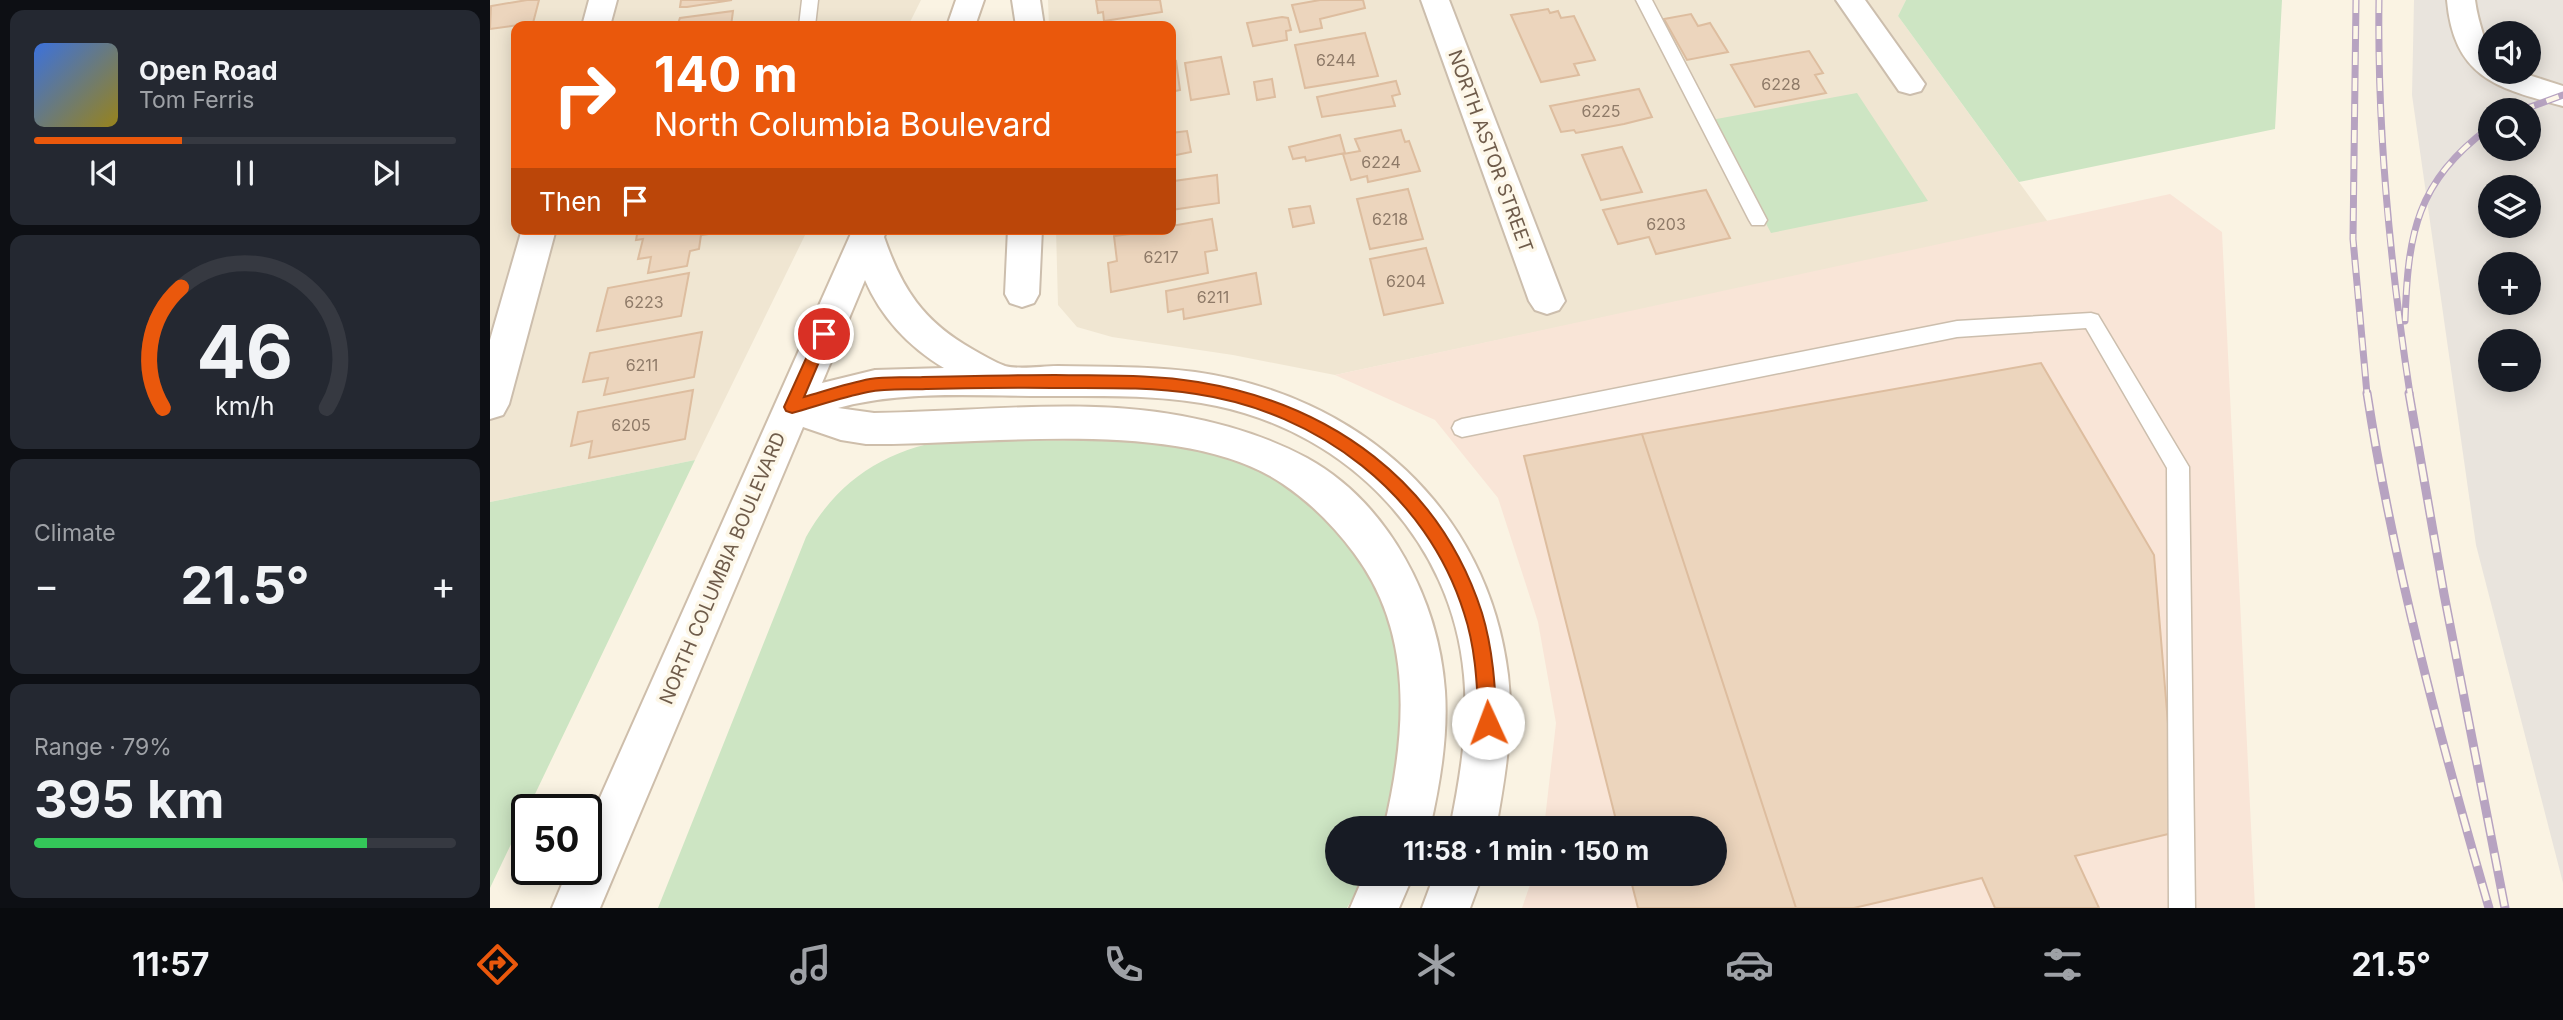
<!DOCTYPE html>
<html lang="en">
<head>
<meta charset="utf-8">
<style>
  body { margin:0; font-family:Inter,sans-serif; background:#242831; color:#f1f3f6; height:100vh; display:flex; flex-direction:column; font-size:26px; white-space:nowrap }
  * { box-sizing:border-box; margin:0 }
  p { font-size:23px; color:#9ea1a6 }
  .icon { flex:none; width:38px; height:38px; fill:none; stroke:currentColor; stroke-width:2; stroke-linecap:round; stroke-linejoin:round }
  .map { position:relative; flex:1; overflow:hidden }
  .sheet { display:flex; flex-direction:column; gap:10px; padding:10px; background:#0d0f14; width:490px }
  .sheet>* { flex:none }
  .hud { position:absolute; left:21px; top:21px; width:665px; height:214px; border-radius:14px; box-shadow:0 4px 18px #0003; background:#ea580c; color:#fff; overflow:hidden }
  .controls { position:absolute; left:1988px; top:21px; display:grid; gap:14px }
  .controls a { display:grid; place-items:center; width:63px; height:63px; border-radius:50%; background:#171b24; box-shadow:0 4px 18px #0003; font-size:35px }
  .speed { position:absolute; left:21px; top:794px; display:flex; gap:14px; font-size:35px; font-weight:700; text-align:center }
  .speed>* { display:grid; place-content:center; width:91px; height:91px; border-radius:50%; background:#171b24; box-shadow:0 4px 18px #0003; line-height:1 }
  .speed .limit { border:4px solid #111; border-radius:10px; background:#fff; color:#111 }
  .pin { position:absolute; display:grid; place-items:center; width:60px; height:60px; color:#fff; margin:-30px; border:4px solid #fff; border-radius:50%; box-shadow:0 2px 7px #0007 }
  .me { position:absolute; width:77px; margin:-38px; rotate:358deg; stroke-linejoin:round; filter:drop-shadow(0 0 5px #0008) }
  .turn { display:flex; align-items:center; gap:24px; height:147px; padding:0 28px; font-size:32px }
  .turn .icon { width:91px; height:91px; stroke-width:2.5 }
  .turn b { display:block; font-size:49px; line-height:60px }
  .then { display:flex; align-items:center; height:66px; padding:0 28px; background:#0003; gap:14px; font-size:26px }
  .big { font-size:52px; font-weight:700; line-height:1.1 }
  .sheet .widget { flex:1; display:flex; flex-direction:column; justify-content:center; gap:10px; min-width:0; padding:0 24px; border-radius:14px; background:#242831 }
  .sheet .dial { align-items:center; gap:0 }
  .dial svg { height:182px; overflow:visible; fill:none; stroke:#363941; stroke-width:7; stroke-linecap:round; text-anchor:middle }
  .dial text { fill:#f1f3f6; stroke:none }
  .song { display:flex; align-items:center; gap:21px }
  .cover { width:84px; height:84px; border-radius:10px; background:linear-gradient(135deg,hsl(220 70% 55%),hsl(50 70% 35%)) }
  .played { height:7px; border-radius:4px; background:linear-gradient(90deg,#ea580c 35%,#363941 35%) }
  .keys { display:flex; justify-content:space-around; direction:ltr }
  .heat { display:flex; justify-content:space-between; align-items:center; font-size:38px; direction:ltr }
  .charge { height:10px; border-radius:5px; background:linear-gradient(90deg,#34c759 79%,#363941 0) }
  .trip { position:absolute; left:835px; top:816px; width:402px; height:70px; border-radius:35px; background:#171b24; box-shadow:0 4px 18px #0003; font-weight:700; line-height:70px; text-align:center }
  .menu { display:flex; height:112px; justify-content:space-around; align-items:center; background:#090b0e; color:#9ea1a6 }
  .menu .icon { width:49px; height:49px }
  .menu .active { color:#ea580c }
  .menu b { font-size:32px; color:#f1f3f6 }
  main { display:flex; flex:1; min-height:0 }
  .map>svg:first-child { display:block }
  .residential { fill:#f0e6d2 }
  .commercial { fill:#f9e5d7 }
  .industrial { fill:#e9e4dd; fill-rule:evenodd }
  .green { fill:#cde5c3 }
  .building { fill:#ecd5bd; stroke:#ddbd9f; stroke-width:2 }
  .lines { fill:none; stroke-linecap:round; stroke-linejoin:round }
  .service-casing { stroke:#ccbead; stroke-width:3 }
  .minor-casing { stroke:#ccbead; stroke-width:4 }
  .secondary-casing { stroke:#cebeab; stroke-width:4 }
  .service { fill:#fff; fill-rule:evenodd }
  .minor { fill:#fff; fill-rule:evenodd }
  .secondary { fill:#fff; fill-rule:evenodd }
  .rail-far1-casing { stroke:#b7a3c1; stroke-width:7 }
  .rail-casing { stroke:#b7a3c1; stroke-width:9 }
  .rail-far1 { stroke:#fdf7e8; stroke-width:4.5; stroke-dasharray:13; stroke-linecap:butt }
  .rail { stroke:#fdf7e8; stroke-width:6; stroke-dasharray:18; stroke-linecap:butt }
  .route { fill:#ea580c; stroke:#983908; stroke-width:2 }
  .labels { text-anchor:middle; stroke-width:7; stroke-linejoin:round; paint-order:stroke }
  .number-label { font-size:16px; fill:#8e7a68 }
  .street-label { font-size:19px; fill:#6f5c4b; stroke:#fdf7e8 }
</style>
</head>
<body>
<main>
<section class="sheet">
<div class="widget">
<div class="song"><i class="cover"></i><div><b>Open Road</b><p>Tom Ferris</p></div></div>
<div class="played"></div>
<div class="keys"><svg class="icon" aria-label="previous" viewBox="0 0 24 24"><path d="M18 5L8 12l10 7zM5 5v14"/></svg><svg class="icon" aria-label="pause" viewBox="0 0 24 24"><path d="M8 5v14M16 5v14"/></svg><svg class="icon" aria-label="next" viewBox="0 0 24 24"><path d="M6 5l10 7-10 7zM19 5v14"/></svg></div>
</div>
<div class="widget dial"><svg viewBox="0 0 100 80">
<path d="M14 69A42 42 0 1 1 86 69"/>
<path d="M14 69A42 42 0 0 1 22 16" stroke="#ea580c"/>
<text x="50" y="56" font-size="32" font-weight="700">46</text>
<text x="50" y="72" font-size="11">km/h</text>
</svg></div>
<div class="widget"><p>Climate</p>
<div class="heat"><a>−</a><b class="big">21.5°</b><a>+</a></div>
</div>
<div class="widget"><p>Range · 79%</p><b class="big">395 km</b><div class="charge"></div></div>
</section>
<div class="map">
<svg width="2073" height="908" viewBox="0 0 2073 908">
  <rect width="100%" height="100%" fill="#faf3e3"/>
  <path class="residential" d="M0,0H431L418,26H26V229H318L205,460L0,502Z
    M558,0H1416L1408,16L1558,222L845,375L743,355L622,337L587,327L568,305L566,229H681V26H559Z"/>
  <path class="commercial" d="M1680,194L1732,232L1765,908H1032L1044,873H1225V828H1054L1066,723L1048,622L1008,498L945,420L845,375Z"/>
  <path class="industrial" d="M1924,0H2073V883L1986,545L1922,95ZM2000,33H2039V72H2000ZM2000,110H2039V149H2000ZM2000,187H2039V226H2000ZM2000,264H2039V303H2000ZM2000,341H2039V380H2000Z"/>
  <path class="green" d="M1416,0H1792L1785,129L1529,182L1408,16Z
    M1367,93L1438,201L1281,233L1221,120Z
    M466,439L674,442L735,454L812,491L887,573L921,691L898,828H847V873H877L857,908H168L316,537C349,478 400,447 466,439Z
    M205,460L0,888V502Z"/>
  <path class="building" d="M37,0H49L43,23L0,29L1,6Z
    M191,0H242L197,7H190Z
    M606,0H670L672,12L614,21L613,12L608,13Z
    M830,0H873L875,8L830,19L832,28L810,32L802,5Z
    M1058,9L1060,13L1068,11L1071,18L1084,16L1105,60L1084,64L1089,75L1051,82L1021,15Z
    M243,11L241,26H187L190,18Z
    M1201,14L1208,26L1220,23L1238,52L1197,60L1174,19Z
    M792,17L798,18L801,30L796,31L797,40L763,46L757,23Z
    M875,33L888,76L815,88L805,45Z
    M1319,51L1333,73L1325,75L1336,93L1265,107L1241,65Z
    M731,57L739,94L701,100L695,63Z
    M686,61L690,90L681,92V62Z
    M782,79L785,97L767,100L764,82Z
    M906,81L910,94L902,96L905,106L832,117L827,97Z
    M1149,89L1162,117L1134,124L1086,133L1084,130L1071,132L1060,106Z
    M911,130L915,142L919,141L930,171L878,182L877,176L861,180L853,154L870,151L865,139Z
    M697,131L701,152L681,156V133Z
    M850,135L855,153L816,161L815,157L803,159L799,147Z
    M1132,147L1152,192L1111,200L1092,155Z
    M727,175L729,203L681,210V184L684,181Z
    M918,189L933,239L880,249L867,199Z
    M1216,190L1240,238L1166,254L1159,237L1128,244L1113,210Z
    M820,206L824,223L803,227L799,209Z
    M722,219L727,250L715,252L718,273L621,292L618,263L627,261L624,236L681,229V226Z
    M148,229H219L218,234L211,235L209,249L200,251L197,266L158,273L161,257L148,259L153,239L146,240Z
    M936,248L953,303L894,315L880,259Z
    M199,273L191,316L107,331L118,288Z
    M766,273L771,304L694,319L693,309L678,312L676,291Z
    M212,332L204,377L114,395L118,378L93,382L100,353Z
    M1551,363L1664,555L1687,832L1585,856L1609,908H1505L1492,878L1364,908H1306L1152,434Z
    M203,390L195,439L99,458L102,441L81,446L88,412Z
    M1152,434L1306,908H1148L1139,873H1225V828H1128L1034,456Z"/>
  <g class="lines">
    <g class="service-casing">
      <path id="service" d="M312,0H328L325,26H309Z
        M1146,0H1162L1277,220L1274,225H1262L1259,220Z
        M1601,313L1608,315L1699,467L1705,908H1679L1677,468L1596,328L1467,337L972,437L965,434L962,428L965,422L972,419L1467,321Z"/>
    </g>
    <g class="minor-casing">
      <path id="minor" d="M99,0H127L120,26H92Z
        M522,0H550L554,26H526Z
        M931,0H959L1075,301L1069,310L1057,314L1045,310L1039,301Z
        M1346,0H1375L1435,84L1431,91L1420,94L1409,91Z
        M1957,0H1985C1988,26 2000,47 2000,72H2029L2073,86V106C2007,88 1964,78 1957,0Z
        M32,229H66L19,404L13,415L0,419V340Z
        M518,229H552L549,294L544,303L532,307L520,303L515,294Z"/>
    </g>
    <g class="secondary-casing">
      <path id="secondary" d="M466,0H494L485,26H457Z
        M363,229H397L394,237C412,289 433,321 482,349C493,355 504,362 515,366C530,370 552,366 568,366C614,367 660,366 705,372C868,395 998,508 1018,675C1024,726 1015,778 1006,828H960C970,778 979,727 974,675C962,540 859,434 727,406C671,394 611,396 553,396C486,396 413,390 348,408L384,413C485,412 592,397 692,416C735,424 778,437 817,458C899,503 949,601 955,691C958,737 950,783 940,828H894C916,735 925,634 864,553C844,526 821,503 793,484C693,415 493,446 376,444L351,440L313,427L110,908H62L78,870H96V829ZM375,280C391,317 419,347 454,368L385,370L332,383Z
        M875,873H924L909,908H860Z
        M945,873H993L980,908H932Z"/>
    </g>
    <use href="#service" class="service"/>
    <use href="#minor" class="minor"/>
    <use href="#secondary" class="secondary"/>
    <g class="rail-far1-casing">
      <path id="rail-far1" d="M1866,0L1863,239L1877,394
        M1889,0C1887,133 1900,263 1920,394
        M2032,110L2073,95
        M1915,321C1918,233 1926,182 2000,127"/>
    </g>
    <g class="rail-casing">
      <path id="rail" d="M1877,393C1904,568 1950,738 1999,908
        M1919,393L1954,594L2015,908"/>
    </g>
    <use href="#rail-far1" class="rail-far1"/>
    <use href="#rail" class="rail"/>
  </g>
  <path class="route" d="M334,328L341,334L314,397C335,391 358,383 380,379C397,376 416,378 433,377C477,376 521,375 565,375C613,376 661,374 708,382C841,404 950,482 992,613C1003,649 1005,686 1007,723L1004,729L998,732L991,729L989,723C987,686 986,649 974,613C937,494 828,412 706,394C661,387 615,388 569,388C525,387 481,388 436,389C418,390 397,388 378,392C353,397 327,406 302,413L296,411L294,407L327,334Z"/>
  <g class="labels">
    <g class="number-label">
      <text x="846" y="66">6244</text>
      <text x="1291" y="90">6228</text>
      <text x="1111" y="117">6225</text>
      <text x="891" y="168">6224</text>
      <text x="900" y="225">6218</text>
      <text x="1176" y="230">6203</text>
      <text x="671" y="263">6217</text>
      <text x="916" y="287">6204</text>
      <text x="723" y="303">6211</text>
      <text x="154" y="308">6223</text>
      <text x="152" y="371">6211</text>
      <text x="141" y="431">6205</text>
    </g>
    <g class="street-label">
      <text transform="translate(1001 151) rotate(70)" y="7">NORTH ASTOR STREET</text>
      <text transform="translate(232 568) rotate(-67)" y="7">NORTH COLUMBIA BOULEVARD</text>
    </g>
  </g>
</svg>
<div class="controls">
<a><svg class="icon" aria-label="sound" viewBox="0 0 24 24"><path d="M4 9h4l5-4v14l-5-4H4zM17 9q2 3 0 6"/></svg></a>
<a><svg class="icon" aria-label="search" viewBox="0 0 24 24"><circle cx="10" cy="10" r="6"/><path d="M15 15l6 6"/></svg></a>
<a><svg class="icon" aria-label="layers" viewBox="0 0 24 24"><path d="M12 4l9 5-9 5-9-5zM3 14l9 5 9-5"/></svg></a>
<a>+</a>
<a>−</a>
</div>
<div class="speed"><div class="limit">50</div></div>
<div class="pin" style="left:334px;top:334px;background:#d93025"><svg class="icon" aria-label="arrive" viewBox="0 0 24 24"><path d="M6 21V4h12l-3 4 3 4H6"/></svg></div>
<svg class="me" style="left:998px;top:723px" viewBox="-20 -20 40 40"><circle r="19" fill="#fff"/><path d="M0-13L10 11 0 6-10 11z" fill="#ea580c"/></svg>
<div class="trip">11:58 · 1 min · 150 m</div>
<div class="hud">
<div class="turn"><svg class="icon" aria-label="right" viewBox="0 0 24 24"><path d="M7 20v-9h11M14 6l5 5-5 5"/></svg><div><b>140 m</b>North Columbia Boulevard</div></div>
<div class="then">Then<svg class="icon" aria-label="arrive" viewBox="0 0 24 24"><path d="M6 21V4h12l-3 4 3 4H6"/></svg></div>
</div>
</div>
</main>
<nav class="menu">
<b>11:57</b>
<svg class="icon active" aria-label="directions" viewBox="0 0 24 24"><path d="M12 3l9 9-9 9-9-9zM9 14v-3h6M13 9l2 2-2 2"/></svg>
<svg class="icon" aria-label="music" viewBox="0 0 24 24"><path d="M9 18V5l10-2v13"/><circle cx="6" cy="18" r="3"/><circle cx="16" cy="16" r="3"/></svg>
<svg class="icon" aria-label="phone" viewBox="0 0 24 24"><path d="M5 4h4l2 5-3 2q2 4 5 5l2-3 5 2v4C11 20 4 13 5 4z"/></svg>
<svg class="icon" aria-label="climate" viewBox="0 0 24 24"><path d="M12 3v18M4 7l16 10M4 17L20 7"/></svg>
<svg class="icon" aria-label="car" viewBox="0 0 24 24"><path d="M5 17H2v-5l4-1 3-4h7l3 4 3 1v5h-3M9 17h6M6 11h13"/><circle cx="7" cy="17" r="2"/><circle cx="17" cy="17" r="2"/></svg>
<svg class="icon" aria-label="filters" viewBox="0 0 24 24"><path d="M4 7h16M4 17h16"/><circle cx="9" cy="7" r="2"/><circle cx="15" cy="17" r="2"/></svg>
<b>21.5°</b>
</nav>
</body>
</html>
